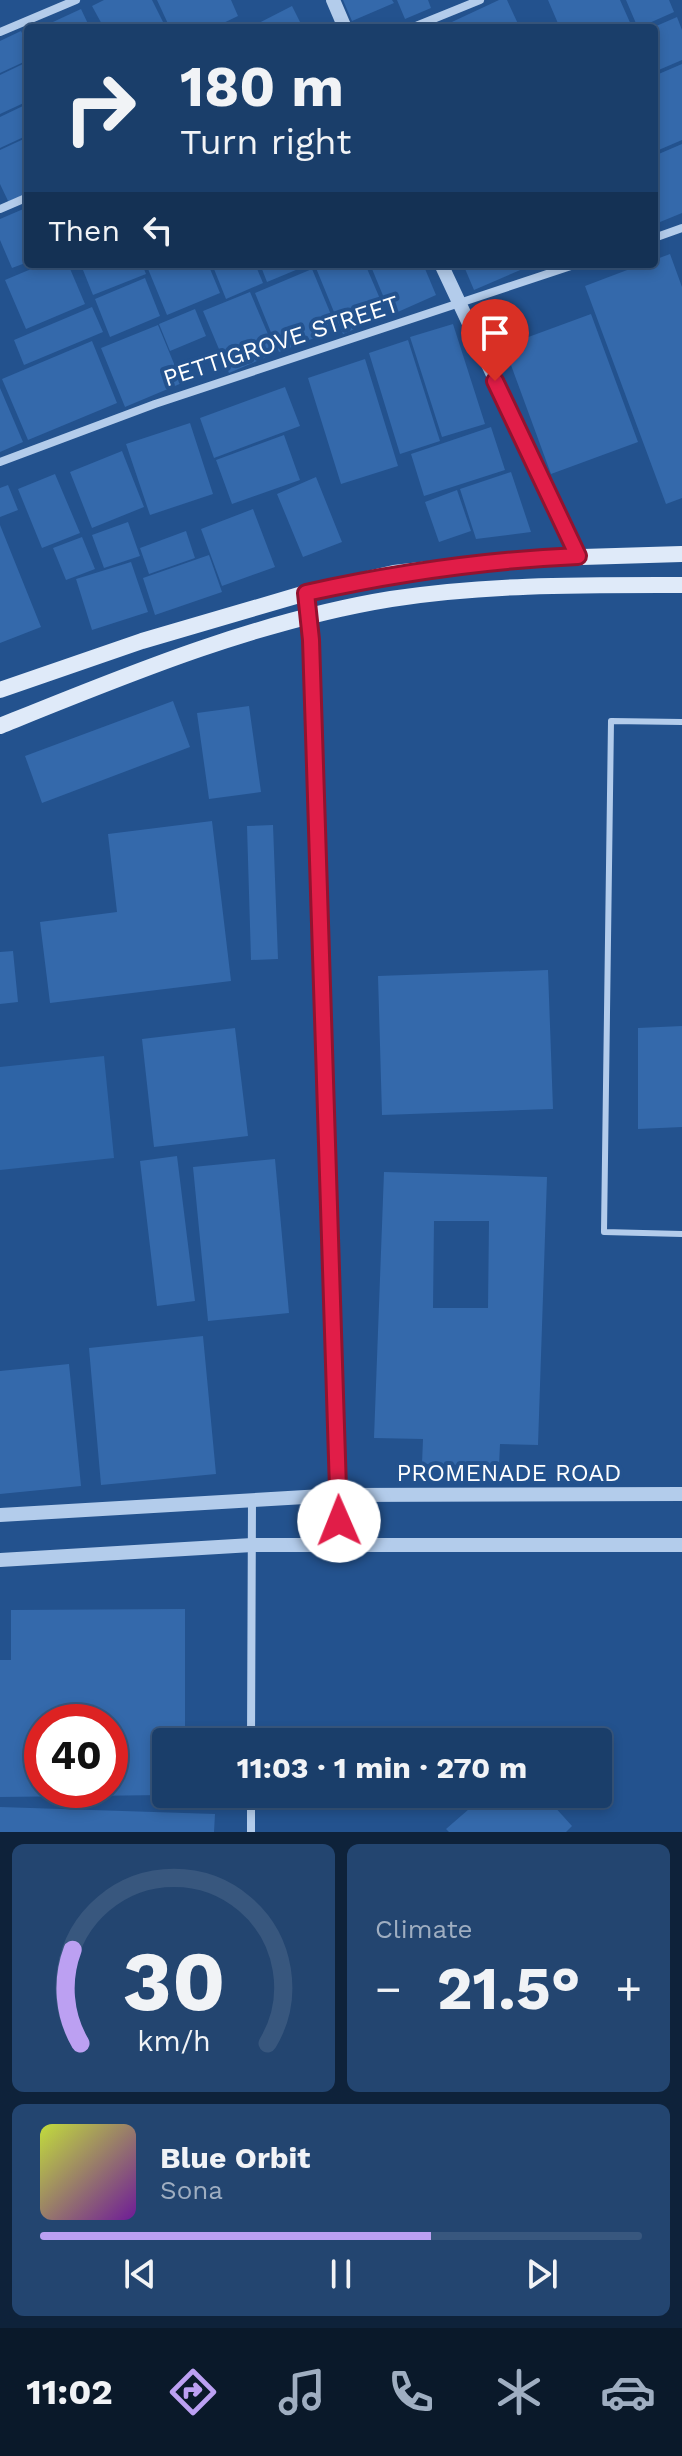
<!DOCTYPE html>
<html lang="en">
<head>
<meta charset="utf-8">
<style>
  body { margin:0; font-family:"Work Sans",sans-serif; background:#234570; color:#f1f3f6; height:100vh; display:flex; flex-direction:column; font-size:30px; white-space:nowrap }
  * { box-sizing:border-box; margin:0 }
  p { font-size:26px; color:#9faec1 }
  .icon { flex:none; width:44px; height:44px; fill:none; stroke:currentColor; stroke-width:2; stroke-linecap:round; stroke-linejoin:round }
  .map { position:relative; height:1832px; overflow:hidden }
  .details { display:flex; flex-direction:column; gap:12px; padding:12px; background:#0e223a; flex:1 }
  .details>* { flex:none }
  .hud { position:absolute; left:24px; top:24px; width:634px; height:244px; border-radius:8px; box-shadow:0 4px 12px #0003,0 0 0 2px #38577e; background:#1a3e6a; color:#f1f3f6; overflow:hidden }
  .speed { position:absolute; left:24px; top:1704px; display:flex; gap:16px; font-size:40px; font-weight:700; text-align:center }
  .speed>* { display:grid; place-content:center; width:104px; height:104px; border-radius:50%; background:#1a3e6a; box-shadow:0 4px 12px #0003,0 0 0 2px #38577e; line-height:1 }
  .speed .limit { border:12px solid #d22; background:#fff; color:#111 }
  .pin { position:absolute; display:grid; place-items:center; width:68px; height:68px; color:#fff; margin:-82px -34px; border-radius:50% 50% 50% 0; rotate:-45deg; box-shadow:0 0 8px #0007 }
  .pin .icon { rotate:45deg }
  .me { position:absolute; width:88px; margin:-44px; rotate:359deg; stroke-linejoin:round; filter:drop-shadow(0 0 6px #0008) }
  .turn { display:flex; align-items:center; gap:28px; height:168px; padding:0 24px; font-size:36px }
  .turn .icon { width:104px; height:104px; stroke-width:2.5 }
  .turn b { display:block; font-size:56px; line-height:68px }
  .then { display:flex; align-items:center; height:76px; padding:0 24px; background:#0003; gap:16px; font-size:30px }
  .big { font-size:60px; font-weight:700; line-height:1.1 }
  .details .widget { flex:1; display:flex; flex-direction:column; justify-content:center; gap:12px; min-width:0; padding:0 28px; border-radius:12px; background:#234570 }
  .details .dial { align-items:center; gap:0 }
  .dial svg { height:208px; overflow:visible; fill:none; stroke:#38577e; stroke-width:7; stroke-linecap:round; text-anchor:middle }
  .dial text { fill:#f1f3f6; stroke:none }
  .song { display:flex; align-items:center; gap:24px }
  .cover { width:96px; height:96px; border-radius:12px; background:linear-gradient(135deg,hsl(70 70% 55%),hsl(280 70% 35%)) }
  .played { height:8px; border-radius:4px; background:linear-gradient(90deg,#bca0f2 65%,#38577e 65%) }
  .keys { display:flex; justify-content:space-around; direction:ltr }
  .heat { display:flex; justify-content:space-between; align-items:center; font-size:44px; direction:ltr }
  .details .tiles { flex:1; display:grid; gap:12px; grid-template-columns:1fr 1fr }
  .widget:last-child { grid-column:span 2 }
  .trip { position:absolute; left:152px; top:1728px; width:460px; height:80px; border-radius:8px; background:#1a3e6a; box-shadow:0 4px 12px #0003,0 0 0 2px #38577e; font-weight:700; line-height:80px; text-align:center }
  .menu { display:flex; height:128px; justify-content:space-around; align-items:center; background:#0a192a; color:#9faec1 }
  .menu .icon { width:56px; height:56px }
  .menu .selected { color:#bca0f2 }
  .menu b { font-size:36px; color:#f1f3f6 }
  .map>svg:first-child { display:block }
  .green { fill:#2e64a6 }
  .building { fill:#3469ab; fill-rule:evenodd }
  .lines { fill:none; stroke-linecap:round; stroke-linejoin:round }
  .service { stroke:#b3cceb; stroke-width:6 }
  .minor { stroke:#b3cceb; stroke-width:8 }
  .tertiary { stroke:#b3cceb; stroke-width:14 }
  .secondary { stroke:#dfeaf9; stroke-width:16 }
  .route-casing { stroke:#92132f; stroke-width:20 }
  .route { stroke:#e11d48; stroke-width:14 }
  .labels { text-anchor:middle; stroke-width:8; stroke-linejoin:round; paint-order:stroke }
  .street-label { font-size:24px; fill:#fff; stroke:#23528e }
</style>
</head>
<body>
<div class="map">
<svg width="682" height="1832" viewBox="0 0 682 1832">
  <rect width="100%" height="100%" fill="#23528e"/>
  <path class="green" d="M104,1056L114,1158L0,1170V1067Z"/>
  <path class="building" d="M104,0H152L166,28H104L92,6Z
    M157,0H231L238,16L213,28H170Z
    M343,0H392L394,3L352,21Z
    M397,0H428L431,8L405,19Z
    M499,0H507L519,26L439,28Z
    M548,0H620L632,27L560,28Z
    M626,0H669L674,12L638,28Z
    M292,6L303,28H249Z
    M81,9L90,28H40Z
    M677,17L682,30V60L654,72V27Z
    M21,31L28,45V60L0,73V41Z
    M25,63L28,101L0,114V75Z
    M682,64V140L654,152V76Z
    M25,105L28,135L0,148V117Z
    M28,137V193L9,203L0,184V150Z
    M682,144V213L660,222L654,207V156Z
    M28,207V262L12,268L0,240V219Z
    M670,254L682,287V498L666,504L585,286L643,264H654V260Z
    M43,264H68L85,304L26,329L5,280Z
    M96,264H142L146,274L93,295L83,270Z
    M146,264H208L220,293L167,315Z
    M212,264H255L263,283L226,299Z
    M260,264H301L303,267L267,282Z
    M326,264H365L387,315L343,334L316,268Z
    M370,264H423L436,295L391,315Z
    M463,264H523L525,268L474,290Z
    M312,269L337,329L279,352L255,293Z
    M145,278L160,316L110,337L95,299Z
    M250,292L276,353L229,373L203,311Z
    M92,307L103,332L24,365L14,340Z
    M195,309L206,336L170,351L159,324Z
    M591,314L638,442L551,474L504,346Z
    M453,324L485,424L442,437L410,337Z
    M158,325L182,383L125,407L101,348Z
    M408,340L440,441L400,454L369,353Z
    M92,341L117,403L28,440L2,379Z
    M365,359L398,466L341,484L308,378Z
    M285,387L300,426L214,458L200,418Z
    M0,388L23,442L0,452Z
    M190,423L213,494L150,515L126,444Z
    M491,427L505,470L424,496L411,454Z
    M284,435L300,480L232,504L216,460Z
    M122,451L144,507L92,528L70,472Z
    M511,472L531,532L476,539L460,489Z
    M55,474L80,533L42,548L18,489Z
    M316,477L342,542L303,557L277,494Z
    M8,485L18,510L0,517V488Z
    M457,490L471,531L439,542L425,502Z
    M253,509L275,567L222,586L201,529Z
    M128,522L140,556L104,568L92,535Z
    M0,525L41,627L0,643Z
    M186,531L195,558L149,574L140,548Z
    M82,537L95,569L66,580L53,548Z
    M209,555L222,592L155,615L143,578Z
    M131,562L148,612L92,630L76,579Z
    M173,701L190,747L42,803L25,756Z
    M249,706L261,792L209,799L197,713Z
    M212,821L231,981L50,1003L40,922L117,912L108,834Z
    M273,825L278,959L251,960L247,826Z
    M13,951L18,1002L0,1004V952Z
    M548,970L553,1109L382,1115L378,976Z
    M682,1026V1127L638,1129V1028Z
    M235,1028L248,1136L154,1147L142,1039Z
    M177,1156L195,1301L157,1306L140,1161Z
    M275,1159L289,1313L208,1321L193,1167Z
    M384,1172L547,1177L538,1445L500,1444L499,1466L422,1464L423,1439L374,1438ZM434,1221H489L488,1308H433Z
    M203,1336L216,1474L101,1485L89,1348Z
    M69,1364L81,1486L0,1494V1371Z
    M185,1609V1742H166V1795L0,1797V1660H11V1610ZM42,1722H110V1790H42Z
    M455,1794H543L572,1826L566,1832H449L446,1829L469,1809Z
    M0,1807L215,1814L214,1832H0Z"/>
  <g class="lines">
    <path class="service" d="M682,722L611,721L604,1232L682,1234"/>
    <path class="minor" d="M411,28L480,0
      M0,32L76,0
      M0,209L28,197
      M654,238L682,228
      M0,462L155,404L577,264
      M251,1742L252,1500
      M251,1832V1794"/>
    <path class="tertiary" d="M333,0L345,28
      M441,264L578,556
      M306,593L311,640L340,1547
      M0,1515L339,1495L682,1494
      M0,1560L252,1545H682"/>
    <path class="secondary" d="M0,690L142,641L306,593L394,573L516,559L682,554
      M0,726C126,675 256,621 391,599C487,584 585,585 682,585"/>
  </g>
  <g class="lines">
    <g class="route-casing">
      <path id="route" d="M339,1521L311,640L306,593C396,573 485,560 578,556L495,381"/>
    </g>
    <use href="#route" class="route"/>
  </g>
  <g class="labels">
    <g class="street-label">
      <text transform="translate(281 341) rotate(-18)" y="8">PETTIGROVE STREET</text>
      <text x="509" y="1481">PROMENADE ROAD</text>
    </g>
  </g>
</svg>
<div class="speed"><div class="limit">40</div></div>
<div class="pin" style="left:495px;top:381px;background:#d93025"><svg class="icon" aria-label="arrive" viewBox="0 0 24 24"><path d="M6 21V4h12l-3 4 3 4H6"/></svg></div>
<svg class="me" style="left:339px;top:1521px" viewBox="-20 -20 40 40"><circle r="19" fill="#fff"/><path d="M0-13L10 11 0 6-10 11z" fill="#e11d48"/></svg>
<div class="trip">11:03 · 1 min · 270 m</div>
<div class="hud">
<div class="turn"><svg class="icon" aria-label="right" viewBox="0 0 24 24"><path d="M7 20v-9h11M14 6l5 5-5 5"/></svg><div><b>180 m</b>Turn right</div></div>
<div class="then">Then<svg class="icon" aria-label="left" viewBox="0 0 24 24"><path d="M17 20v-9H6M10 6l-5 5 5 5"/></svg></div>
</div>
</div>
<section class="details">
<div class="tiles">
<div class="widget dial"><svg viewBox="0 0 100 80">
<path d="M14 69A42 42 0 1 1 86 69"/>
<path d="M14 69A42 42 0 0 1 11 33" stroke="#bca0f2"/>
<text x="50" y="56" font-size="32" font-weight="700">30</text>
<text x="50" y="72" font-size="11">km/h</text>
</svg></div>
<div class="widget"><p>Climate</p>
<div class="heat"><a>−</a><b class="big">21.5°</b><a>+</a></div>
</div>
<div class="widget">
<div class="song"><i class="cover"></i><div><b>Blue Orbit</b><p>Sona</p></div></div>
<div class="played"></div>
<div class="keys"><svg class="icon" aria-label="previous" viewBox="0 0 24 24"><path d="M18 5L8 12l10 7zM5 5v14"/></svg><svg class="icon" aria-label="pause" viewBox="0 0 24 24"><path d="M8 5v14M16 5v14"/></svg><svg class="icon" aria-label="next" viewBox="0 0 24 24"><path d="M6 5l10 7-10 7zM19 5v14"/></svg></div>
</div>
</div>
</section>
<nav class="menu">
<b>11:02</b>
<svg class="icon selected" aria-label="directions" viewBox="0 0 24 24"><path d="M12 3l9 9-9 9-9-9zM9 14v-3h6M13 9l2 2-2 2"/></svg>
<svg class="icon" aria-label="music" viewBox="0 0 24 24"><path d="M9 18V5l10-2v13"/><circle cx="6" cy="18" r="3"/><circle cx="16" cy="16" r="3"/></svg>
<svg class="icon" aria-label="phone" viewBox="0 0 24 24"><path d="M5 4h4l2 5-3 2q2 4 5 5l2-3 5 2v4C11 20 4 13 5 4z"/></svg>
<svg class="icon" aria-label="climate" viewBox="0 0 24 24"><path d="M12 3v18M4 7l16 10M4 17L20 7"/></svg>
<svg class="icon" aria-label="car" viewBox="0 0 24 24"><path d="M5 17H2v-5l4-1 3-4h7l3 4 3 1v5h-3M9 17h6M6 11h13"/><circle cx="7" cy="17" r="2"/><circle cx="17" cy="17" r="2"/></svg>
</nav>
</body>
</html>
